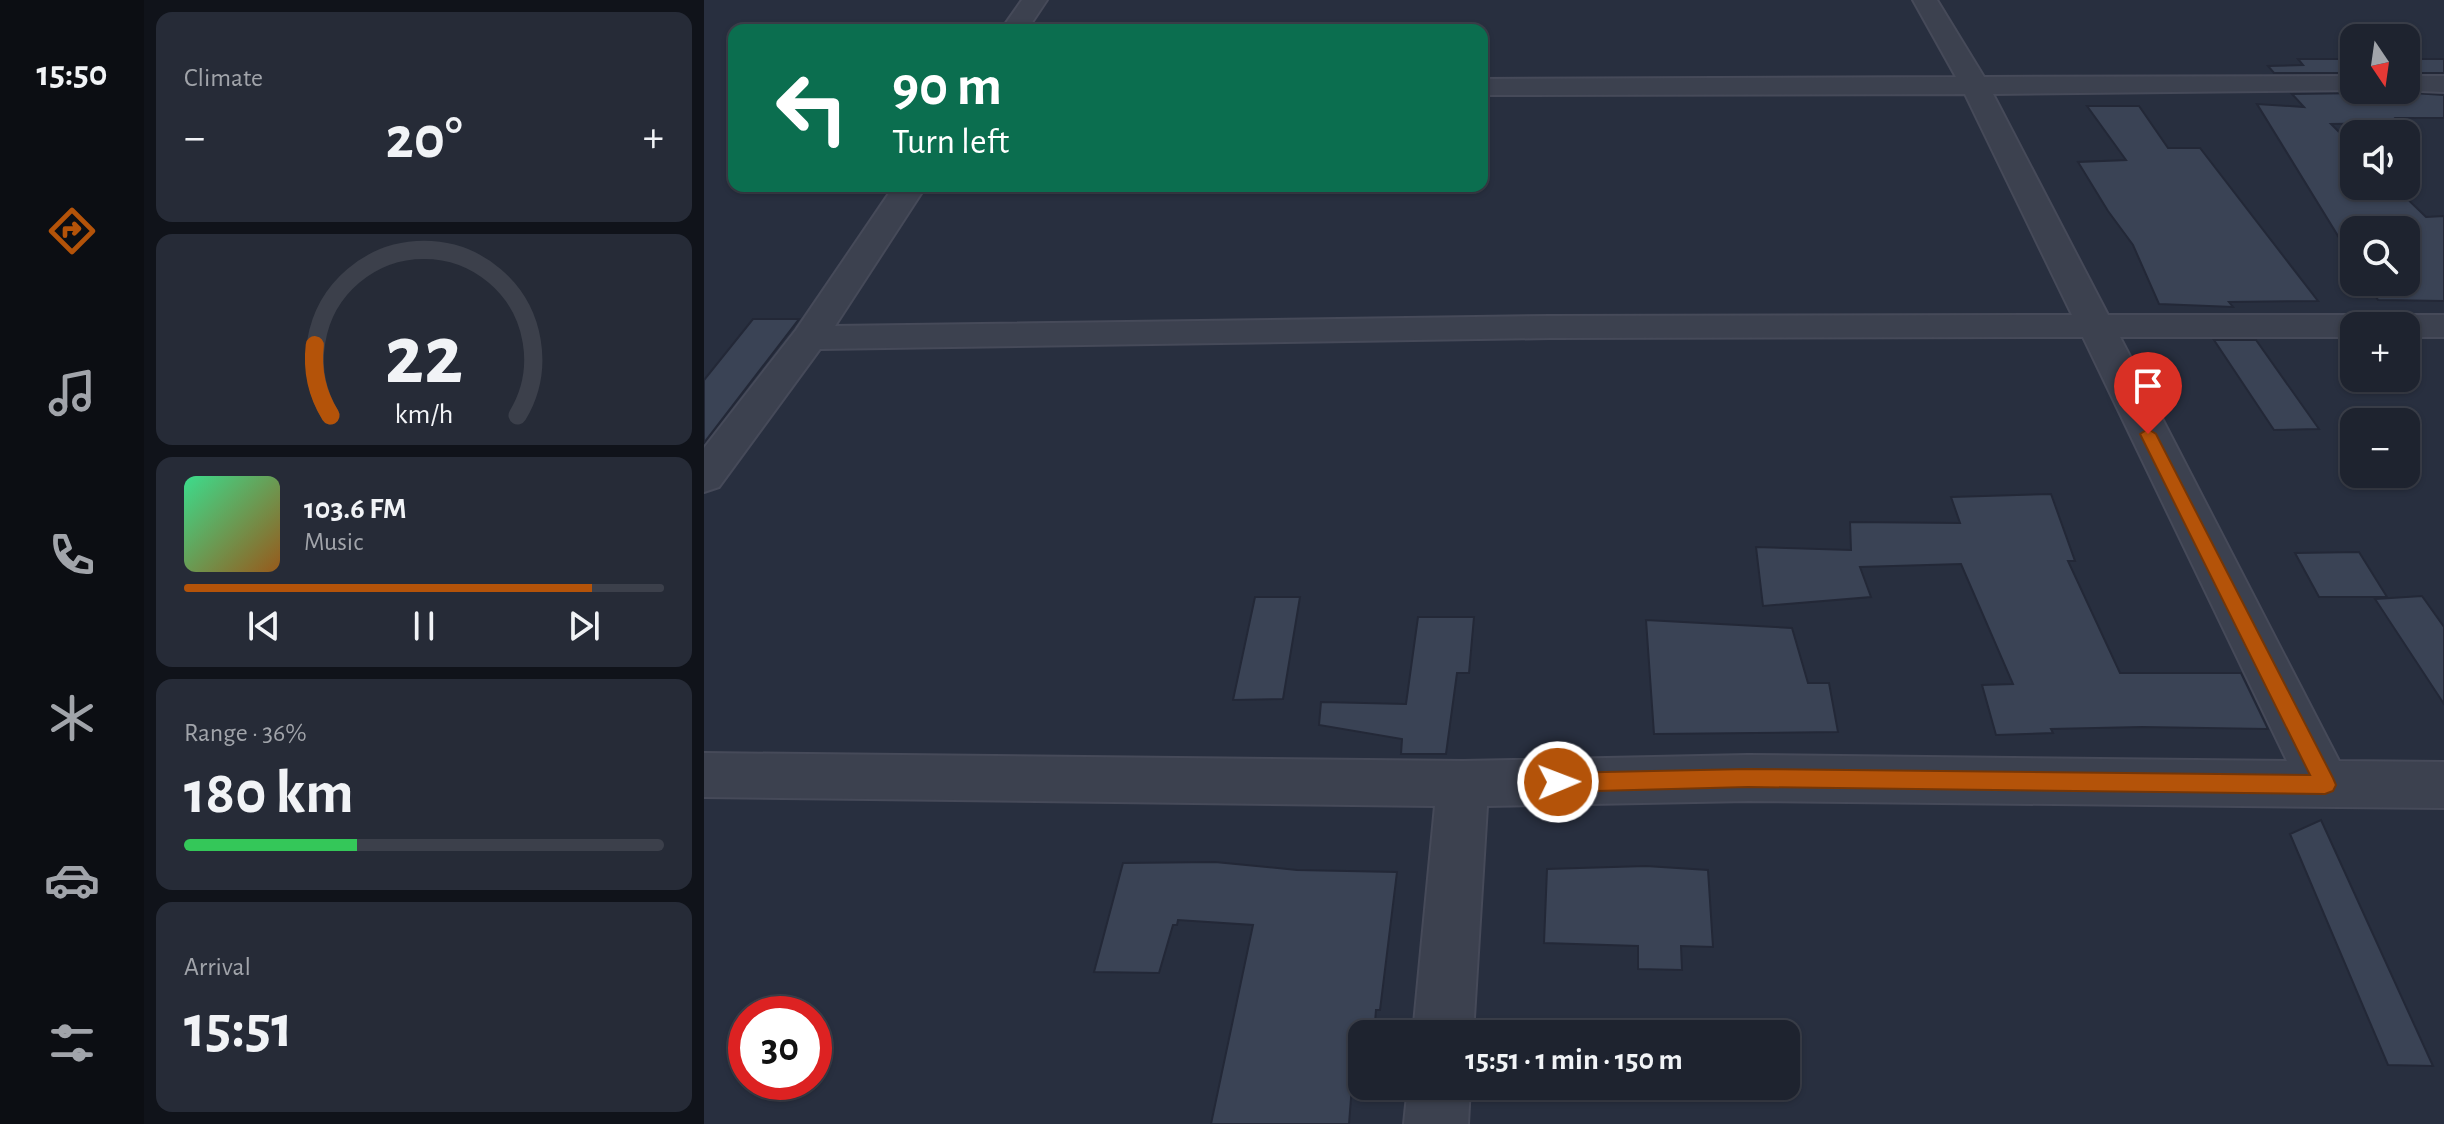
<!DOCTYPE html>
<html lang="en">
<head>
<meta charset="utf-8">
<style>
  body { margin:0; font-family:"Alegreya Sans",sans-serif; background:#262b37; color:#f1f3f6; height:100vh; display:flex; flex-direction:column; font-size:30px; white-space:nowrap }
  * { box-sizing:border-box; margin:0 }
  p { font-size:26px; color:#a1a4aa }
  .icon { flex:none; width:44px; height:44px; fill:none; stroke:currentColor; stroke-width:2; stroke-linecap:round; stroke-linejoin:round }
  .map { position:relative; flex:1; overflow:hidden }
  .panel { display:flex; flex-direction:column; gap:12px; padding:12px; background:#10131a; width:560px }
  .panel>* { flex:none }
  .guide { position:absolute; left:24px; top:24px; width:760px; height:168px; border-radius:16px; box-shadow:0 2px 6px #0004,0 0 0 2px #3c404b; background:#0b6e4f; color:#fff; overflow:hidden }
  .needle { width:52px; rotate:167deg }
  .fabs { position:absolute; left:1636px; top:24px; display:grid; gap:16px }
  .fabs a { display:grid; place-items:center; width:80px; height:80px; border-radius:16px; background:#1e232f; box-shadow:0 2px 6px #0004,0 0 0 2px #3c404b; font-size:40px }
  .speed { position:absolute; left:24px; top:996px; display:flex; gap:16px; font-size:40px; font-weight:700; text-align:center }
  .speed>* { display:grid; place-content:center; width:104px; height:104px; border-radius:50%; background:#1e232f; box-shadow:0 2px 6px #0004,0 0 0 2px #3c404b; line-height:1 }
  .speed .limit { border:12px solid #d22; background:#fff; color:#111 }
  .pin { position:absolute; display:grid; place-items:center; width:68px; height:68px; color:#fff; margin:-82px -34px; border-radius:50% 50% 50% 0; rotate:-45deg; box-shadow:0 0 8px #0007 }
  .pin .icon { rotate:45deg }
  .me { position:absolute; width:88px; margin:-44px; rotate:89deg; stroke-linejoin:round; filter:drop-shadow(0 0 6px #0008) }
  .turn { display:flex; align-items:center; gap:28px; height:168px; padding:0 32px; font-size:36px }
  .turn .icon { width:104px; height:104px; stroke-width:2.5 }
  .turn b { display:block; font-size:56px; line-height:68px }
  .big { font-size:60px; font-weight:600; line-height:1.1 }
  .panel .card { flex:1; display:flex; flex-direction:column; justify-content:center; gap:12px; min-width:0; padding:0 28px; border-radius:16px; background:#262b37 }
  .panel .dial { align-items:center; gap:0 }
  .dial svg { height:208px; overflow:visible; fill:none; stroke:#3c404b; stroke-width:7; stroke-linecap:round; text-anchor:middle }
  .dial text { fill:#f1f3f6; stroke:none }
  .song { display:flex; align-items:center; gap:24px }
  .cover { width:96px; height:96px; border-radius:12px; background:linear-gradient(135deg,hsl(150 70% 55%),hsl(30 70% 35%)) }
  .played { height:8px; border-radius:4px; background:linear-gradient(90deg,#b45309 85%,#3c404b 85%) }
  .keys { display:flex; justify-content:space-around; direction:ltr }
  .heat { display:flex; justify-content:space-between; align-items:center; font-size:44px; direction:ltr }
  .charge { height:12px; border-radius:6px; background:linear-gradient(90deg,#34c759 36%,#3c404b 0) }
  .trip { position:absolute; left:644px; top:1020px; width:452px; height:80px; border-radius:16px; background:#1e232f; box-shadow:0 2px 6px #0004,0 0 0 2px #3c404b; font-weight:600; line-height:80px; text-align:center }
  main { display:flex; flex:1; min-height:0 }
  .dock { display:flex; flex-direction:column; width:144px; justify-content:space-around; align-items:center; background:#0c0e13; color:#a1a4aa }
  .dock .icon { width:56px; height:56px }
  .dock .active { color:#b45309 }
  .dock b { font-size:36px; color:#f1f3f6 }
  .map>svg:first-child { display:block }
  .building { fill:#3a4355; stroke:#232837; stroke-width:2 }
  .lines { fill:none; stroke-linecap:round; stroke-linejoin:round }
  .minor-casing { stroke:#464a59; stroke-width:4 }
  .minor { fill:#3c414f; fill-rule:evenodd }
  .route { fill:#b45309; stroke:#753606; stroke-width:2 }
</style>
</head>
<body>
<main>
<nav class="dock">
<b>15:50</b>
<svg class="icon active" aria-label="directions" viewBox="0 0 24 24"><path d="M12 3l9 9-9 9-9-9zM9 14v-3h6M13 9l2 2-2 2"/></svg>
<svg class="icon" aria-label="music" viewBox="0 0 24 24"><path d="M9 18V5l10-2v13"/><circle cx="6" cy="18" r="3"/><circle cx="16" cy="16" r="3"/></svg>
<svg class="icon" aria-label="phone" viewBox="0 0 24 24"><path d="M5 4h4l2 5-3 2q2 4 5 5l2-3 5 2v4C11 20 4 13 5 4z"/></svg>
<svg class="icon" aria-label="climate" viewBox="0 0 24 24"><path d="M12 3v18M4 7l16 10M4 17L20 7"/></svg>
<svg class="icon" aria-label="car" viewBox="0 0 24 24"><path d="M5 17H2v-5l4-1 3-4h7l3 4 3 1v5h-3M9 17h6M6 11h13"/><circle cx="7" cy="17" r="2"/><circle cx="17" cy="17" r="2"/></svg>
<svg class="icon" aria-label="filters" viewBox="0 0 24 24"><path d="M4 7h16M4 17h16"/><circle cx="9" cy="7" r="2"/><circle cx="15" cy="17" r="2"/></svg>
</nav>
<section class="panel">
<div class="card"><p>Climate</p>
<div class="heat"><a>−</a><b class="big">20°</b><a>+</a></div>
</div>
<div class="card dial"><svg viewBox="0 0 100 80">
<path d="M14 69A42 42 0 1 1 86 69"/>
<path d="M14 69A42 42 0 0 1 8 42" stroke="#b45309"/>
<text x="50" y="56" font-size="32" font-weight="700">22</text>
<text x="50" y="72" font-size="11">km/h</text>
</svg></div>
<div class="card">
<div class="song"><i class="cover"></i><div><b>103.6 FM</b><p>Music</p></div></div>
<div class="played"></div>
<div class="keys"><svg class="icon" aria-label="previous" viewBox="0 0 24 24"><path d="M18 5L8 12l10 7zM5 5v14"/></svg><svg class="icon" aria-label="pause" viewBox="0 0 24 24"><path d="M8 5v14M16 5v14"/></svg><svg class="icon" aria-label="next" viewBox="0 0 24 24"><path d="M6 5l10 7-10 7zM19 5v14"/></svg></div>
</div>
<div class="card"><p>Range · 36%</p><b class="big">180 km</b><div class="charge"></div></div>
<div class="card"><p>Arrival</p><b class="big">15:51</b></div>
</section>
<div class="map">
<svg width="1740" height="1124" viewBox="0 0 1740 1124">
  <rect width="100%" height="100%" fill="#282f3f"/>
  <path class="building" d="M1594,59H1650V73H1570L1564,66L1599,65Z
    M1702,59H1740V73H1702Z
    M1662,90L1740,95V118H1692L1697,123L1627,124L1650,147V186H1690L1722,217L1740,216V301L1674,300L1663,282H1702V230H1650V262L1553,104L1600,107L1588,94L1659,93Z
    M1383,106H1435L1464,148H1496L1614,301L1525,302L1529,307L1455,304L1429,245L1404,211L1374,162L1422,160Z
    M49,319H95L0,443V380Z
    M1510,340H1552L1615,429L1570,430Z
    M1347,494L1371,561H1364L1416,673H1537L1564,729L1438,727L1347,729L1349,733L1292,735L1278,685L1309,684L1257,564L1156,567L1167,597L1059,606L1052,547L1147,550L1146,522L1256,523L1247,497Z
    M1655,552L1683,597H1615L1591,553Z
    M1718,596L1740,627V704L1671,599Z
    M551,597H596L579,699L529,700Z
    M714,617H770L765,673H753L742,754H697L698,739L615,725L617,702L702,704Z
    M942,620L1088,628L1104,683H1125L1134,732L950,734Z
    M1617,820L1729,1066L1684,1065L1586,834Z
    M511,862L593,870L693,872L676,1010H672L670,1034H658V1046L651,1047L645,1124H507L549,925L474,920L473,925H469L455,973L390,972L419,863Z
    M942,866L1004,870L1009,947L977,946L978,970L934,969V946L840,943L843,869Z"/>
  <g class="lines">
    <g class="minor-casing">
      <path id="minor" d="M318,0H343L323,30H297Z
        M1209,0H1233L1280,77L1650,76V90H1659L1289,94L1404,315H1650L1663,318L1668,326H1650V337H1416L1635,761L1740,762V808L1044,801L783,806L769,1034H709L731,806L0,797V753L759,761L1044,755L1583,761L1379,337L846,338L116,349L15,487L0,492V448L92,330L190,186H222L131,326L846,316L1368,315L1261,94L778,95V79L1252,77Z
        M1702,76H1740V92L1693,90H1702Z
        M1702,315H1740V337H1702V326H1684L1689,318Z
        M704,1086H766L764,1124H700Z"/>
    </g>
    <use href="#minor" class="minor"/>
  </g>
  <path class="route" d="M1444,429L1452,434L1629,778L1632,785L1629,791L1621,794L1044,787L854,792L846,789L843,782L846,776L854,773L1044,769L1606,775L1436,434Z"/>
</svg>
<div class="fabs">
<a><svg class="needle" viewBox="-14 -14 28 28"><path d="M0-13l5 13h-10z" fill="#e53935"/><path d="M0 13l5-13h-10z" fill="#a1a4aa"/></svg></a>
<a><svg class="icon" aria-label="sound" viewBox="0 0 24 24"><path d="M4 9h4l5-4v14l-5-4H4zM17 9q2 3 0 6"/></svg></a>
<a><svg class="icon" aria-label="search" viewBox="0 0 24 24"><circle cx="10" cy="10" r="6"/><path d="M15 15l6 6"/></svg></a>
<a>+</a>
<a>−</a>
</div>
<div class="speed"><div class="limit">30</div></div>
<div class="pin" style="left:1444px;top:434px;background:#d93025"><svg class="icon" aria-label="arrive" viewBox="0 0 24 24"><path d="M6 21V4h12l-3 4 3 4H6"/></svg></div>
<svg class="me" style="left:854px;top:782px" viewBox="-20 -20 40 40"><circle r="17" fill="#b45309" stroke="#fff" stroke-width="3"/><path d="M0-11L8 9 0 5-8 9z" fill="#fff"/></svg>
<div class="trip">15:51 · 1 min · 150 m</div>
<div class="guide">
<div class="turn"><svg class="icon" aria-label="left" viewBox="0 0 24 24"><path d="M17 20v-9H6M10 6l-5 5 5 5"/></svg><div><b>90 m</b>Turn left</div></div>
</div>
</div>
</main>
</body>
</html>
